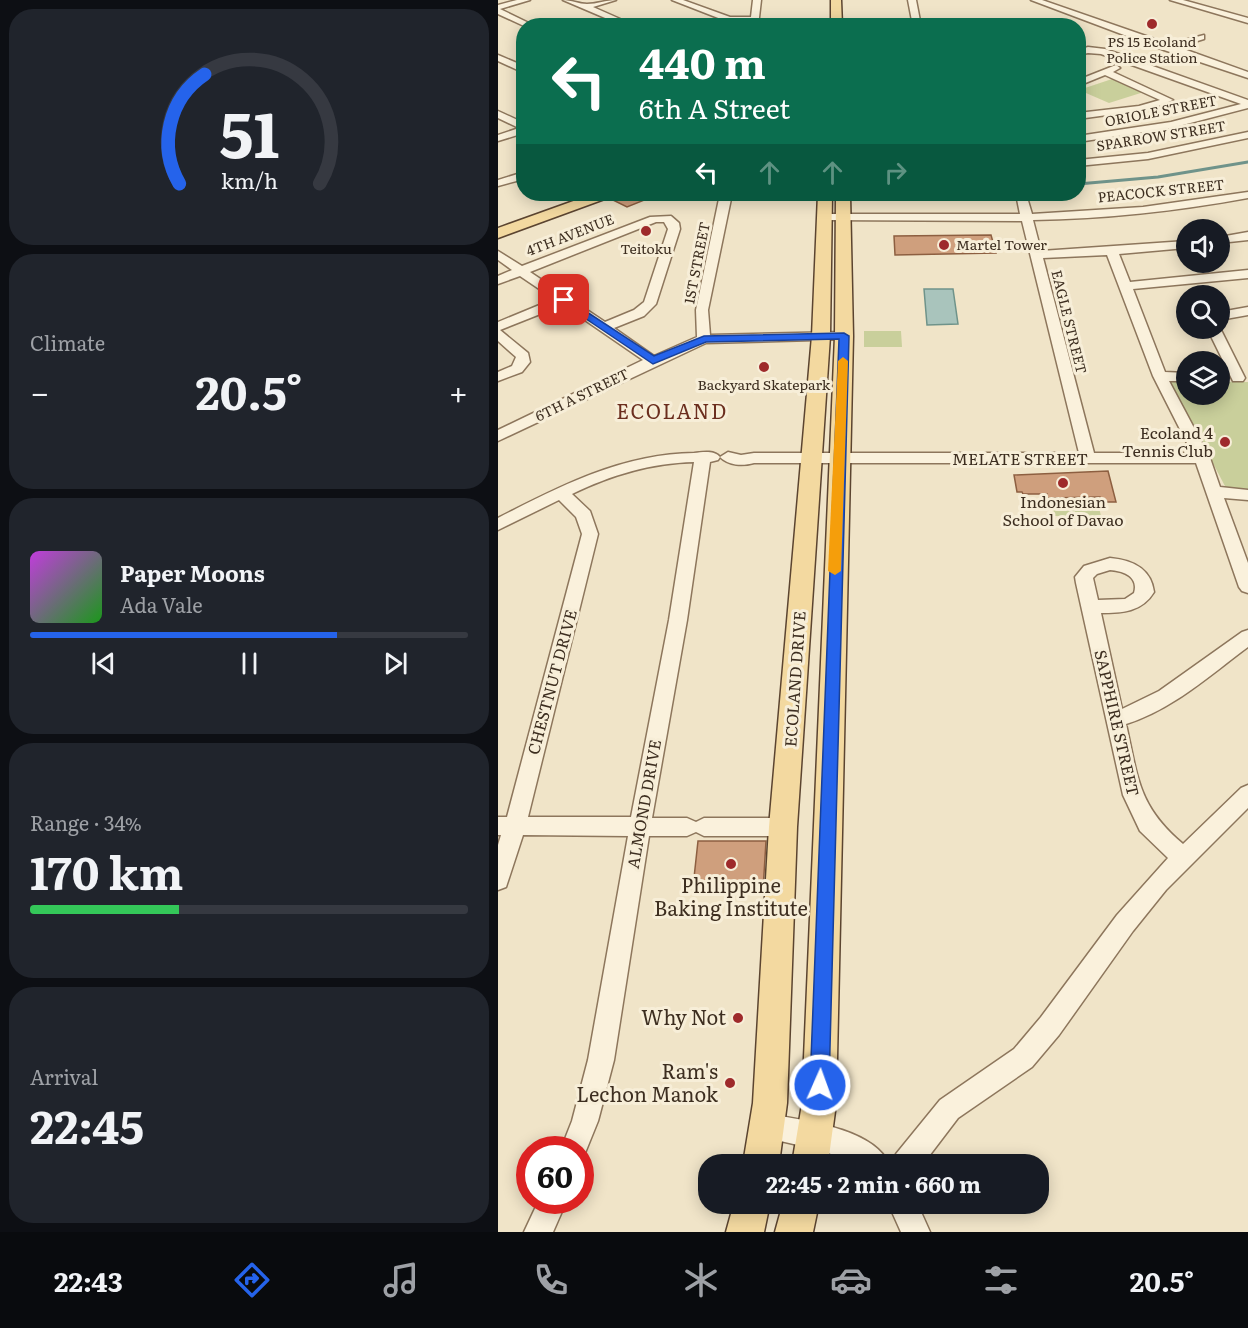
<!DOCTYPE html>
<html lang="en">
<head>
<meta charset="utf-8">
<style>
  body { margin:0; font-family:Literata,serif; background:#20242c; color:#f1f3f6; height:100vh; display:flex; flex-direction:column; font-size:22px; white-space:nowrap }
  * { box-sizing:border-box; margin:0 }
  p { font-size:20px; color:#9ea1a6 }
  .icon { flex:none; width:33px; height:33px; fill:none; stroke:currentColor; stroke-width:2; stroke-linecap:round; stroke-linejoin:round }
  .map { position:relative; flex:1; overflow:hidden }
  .side { display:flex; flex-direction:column; gap:9px; padding:9px; background:#0d0f14; width:498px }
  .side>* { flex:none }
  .top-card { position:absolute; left:18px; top:18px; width:570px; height:183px; border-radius:24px; box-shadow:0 3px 15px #0003; background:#0b6e4f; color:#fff; overflow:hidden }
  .tools { position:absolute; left:678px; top:219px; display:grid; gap:12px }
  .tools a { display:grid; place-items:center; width:54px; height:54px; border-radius:50%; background:#171b24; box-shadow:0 3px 15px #0003; font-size:30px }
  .speed { position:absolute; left:18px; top:1136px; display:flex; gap:12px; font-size:30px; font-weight:700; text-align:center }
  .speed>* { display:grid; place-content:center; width:78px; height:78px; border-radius:50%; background:#171b24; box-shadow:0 3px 15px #0003; line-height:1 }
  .speed .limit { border:9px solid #d22; background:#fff; color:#111 }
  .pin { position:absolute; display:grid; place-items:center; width:51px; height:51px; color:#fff; margin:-26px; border-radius:12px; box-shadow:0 3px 9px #0006 }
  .me { position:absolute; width:66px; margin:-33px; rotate:2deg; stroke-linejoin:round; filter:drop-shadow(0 0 4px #0008) }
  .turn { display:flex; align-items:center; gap:21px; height:126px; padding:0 24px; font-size:27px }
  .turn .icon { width:78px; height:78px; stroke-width:2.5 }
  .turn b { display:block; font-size:42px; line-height:51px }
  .lanes { display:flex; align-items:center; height:57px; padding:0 24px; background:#0003; justify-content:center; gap:30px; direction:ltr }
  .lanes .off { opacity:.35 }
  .big { font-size:45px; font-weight:700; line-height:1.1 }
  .side .card { flex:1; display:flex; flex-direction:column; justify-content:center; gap:9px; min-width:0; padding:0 21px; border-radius:24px; background:#20242c }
  .side .dial { align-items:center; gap:0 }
  .dial svg { height:156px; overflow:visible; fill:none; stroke:#363941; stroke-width:7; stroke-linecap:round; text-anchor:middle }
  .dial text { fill:#f1f3f6; stroke:none }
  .song { display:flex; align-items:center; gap:18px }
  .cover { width:72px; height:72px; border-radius:9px; background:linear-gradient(135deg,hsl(290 70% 55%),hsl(120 70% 35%)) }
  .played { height:6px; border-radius:3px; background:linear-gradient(90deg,#2563eb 70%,#363941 70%) }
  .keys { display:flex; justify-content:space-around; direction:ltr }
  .heat { display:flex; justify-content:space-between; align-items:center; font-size:33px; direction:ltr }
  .charge { height:9px; border-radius:4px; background:linear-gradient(90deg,#34c759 34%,#363941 0) }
  .trip { position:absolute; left:200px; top:1154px; width:351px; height:60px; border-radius:24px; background:#171b24; box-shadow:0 3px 15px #0003; font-weight:700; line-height:60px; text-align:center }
  .tabs { display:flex; height:96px; justify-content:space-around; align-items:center; background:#090b0e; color:#9ea1a6 }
  .tabs .icon { width:42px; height:42px }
  .tabs .selected { color:#2563eb }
  .tabs b { font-size:27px; color:#f1f3f6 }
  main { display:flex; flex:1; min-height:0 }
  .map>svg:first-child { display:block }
  .green { fill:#c9cf9b }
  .water { fill:#a9c4bc; stroke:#6f938a; stroke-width:1.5 }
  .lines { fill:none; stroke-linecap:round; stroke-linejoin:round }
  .stream { stroke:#6f938a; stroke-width:3 }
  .building { fill:#cf9f7d; stroke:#8d5f41; stroke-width:1.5 }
  .minor-casing { stroke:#8d765c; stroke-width:3 }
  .major-casing { stroke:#5b4430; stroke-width:3 }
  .minor { fill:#faf1dc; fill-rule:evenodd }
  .major { fill:#f3d9a0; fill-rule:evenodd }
  .route { fill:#2563eb; stroke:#184099; stroke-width:1.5 }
  .slow { fill:#f59e0b }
  .poi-dot { fill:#9e2a2b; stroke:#f7eed8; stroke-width:2 }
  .labels { text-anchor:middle; stroke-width:6; stroke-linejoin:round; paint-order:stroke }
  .far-poi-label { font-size:14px; fill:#3d2e20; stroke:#f7eed8 }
  .far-street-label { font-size:14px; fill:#3d2e20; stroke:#f7eed8 }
  .poi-label { font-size:16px; fill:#3d2e20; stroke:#f7eed8; text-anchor:end }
  .street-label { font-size:16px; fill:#3d2e20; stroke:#f7eed8 }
  .quarter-label { font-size:20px; letter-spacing:1.5px; fill:#6b2e1e; stroke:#f7eed8 }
  .near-poi-label { font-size:20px; fill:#3d2e20; stroke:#f7eed8; text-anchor:end }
</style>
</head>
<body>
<main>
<section class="side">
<div class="card dial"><svg viewBox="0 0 100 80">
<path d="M14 69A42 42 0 1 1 86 69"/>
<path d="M14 69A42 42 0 0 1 27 13" stroke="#2563eb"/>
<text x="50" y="56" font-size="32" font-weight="700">51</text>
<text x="50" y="72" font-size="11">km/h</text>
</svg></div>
<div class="card"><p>Climate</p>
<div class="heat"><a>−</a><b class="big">20.5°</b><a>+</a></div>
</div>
<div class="card">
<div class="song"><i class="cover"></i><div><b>Paper Moons</b><p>Ada Vale</p></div></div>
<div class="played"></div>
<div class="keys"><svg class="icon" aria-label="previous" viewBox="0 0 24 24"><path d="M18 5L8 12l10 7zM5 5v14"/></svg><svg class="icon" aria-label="pause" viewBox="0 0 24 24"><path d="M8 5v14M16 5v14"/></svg><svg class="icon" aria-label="next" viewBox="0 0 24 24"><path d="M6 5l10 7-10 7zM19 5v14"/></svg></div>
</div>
<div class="card"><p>Range · 34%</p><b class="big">170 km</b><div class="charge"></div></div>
<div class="card"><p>Arrival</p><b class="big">22:45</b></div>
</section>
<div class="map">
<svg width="750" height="1232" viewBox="0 0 750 1232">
  <rect width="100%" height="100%" fill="#f0e4c8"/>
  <path class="green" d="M617,78L649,91L611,103L581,90Z
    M366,331H403L404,347H366Z
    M672,381H688V394H722V382H750V492L729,490Z
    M553,503H600L603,516H555Z"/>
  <path class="water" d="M426,289H455L460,324L429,325Z"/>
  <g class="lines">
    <path class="stream" d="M580,184L660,177L750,162"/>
  </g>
  <path class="building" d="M125,194H131L144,201L129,207L113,199Z
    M493,235L498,253L397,255L396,236Z
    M610,471L618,502H603L602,497L549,498V494H525L524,492H519L516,475Z
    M200,841H268L265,890L195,887Z"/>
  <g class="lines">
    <g class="minor-casing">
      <path id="minor" d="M19,0H32L2,9L37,26H26L0,14V5Z
        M65,0C73,0 81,4 89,4C99,4 108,0 118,0L95,7L138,26H126Z
        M174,0H185L232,17H253L255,0H263L260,26H252V22L228,21Z
        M410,0H418L423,26H415Z
        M533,0H544L671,44L706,35V39L680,47L750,72V78L666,50Z
        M672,0H685L750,18V23Z
        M590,47L607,49L750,100V108L673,128L580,142V136L673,122L743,104L603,54L590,53L580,55V50Z
        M0,55L26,66V73L0,61Z
        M618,65L622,68L615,72L675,100L653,109L580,119V113L641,106L662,100L607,75L580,86V80Z
        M0,111L26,123V133L0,141V135L21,128L0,118Z
        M750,132V138L650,159L580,166V160L650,153Z
        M26,172V179L0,186V180Z
        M750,192V198C679,211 608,219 535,220L543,251L688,241V248L621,254L632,282L750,270V278L635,289L667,372L688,373V381H671L712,458L722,487L750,490V500L726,498L750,563V593L744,591L741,587L698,463H256C245,466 231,466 222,457L220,460L212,462L189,620L154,818H189L198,822L206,818H285L293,820L296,827L293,834L285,836H206L198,832L189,836H151L116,1060L100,1121L85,1158L82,1160V1149H63L74,1121L90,1060L130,836L25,835L8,887L0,890V845L3,835H0V817H9L84,534L78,517L61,500L0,530V518C62,486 124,454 196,453C205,452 216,450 222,457L230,452L243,455L256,453H581L524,221L326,220L320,217L326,214H522L518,194H528L534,214L645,207ZM609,255L655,376L694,453H596L545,258ZM196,462L171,620L133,817H30L100,534L92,511L74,494C113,475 153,463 196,462Z
        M222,194H234L210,310L212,335L346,332L353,336L351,339L208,343L0,441V430L145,360L65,305L2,330L30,353L32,362L24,372L0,381V372L14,366L18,357L0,341V322L56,299L22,276L0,284V276L14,270L0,260V251L24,266L152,217L173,216L181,223L182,229L158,304L146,316L116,328L156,356L199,337L198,310ZM158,222H166L170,229L146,302L136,310L107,322L32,272Z
        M750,232V240L722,243V237Z
        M750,307V315L722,320V312Z
        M709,328H722L747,378L745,381H735Z
        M612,558C634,560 653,568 656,592C644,612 624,613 603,613L624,709L661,691L744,632L750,630V647C712,675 674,710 628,724C640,778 640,806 685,844L743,788L750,785V808L668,890L635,931L561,1035L534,1067L460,1118L425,1164H394L398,1154L442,1100L516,1049L543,1017L619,915L670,858L642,831L625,795L578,583L577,577L586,566ZM612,570C626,571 641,577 636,593L627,599L600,600L595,578L599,574Z
        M270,1114C304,1120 375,1128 391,1164H355L326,1151L261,1136L257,1127L261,1118Z
        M41,1200H69L55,1232H26Z
        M390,1203H419L432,1232H403Z"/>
    </g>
    <g class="major-casing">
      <path id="major" d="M333,0H343L344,26H333Z
        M95,194H114L112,197L0,238V228Z
        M320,194H334L332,336L299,827L289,1103L281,1164H245L255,1103L271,827L314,336Z
        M338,194H352L355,336L338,1104L330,1164H294L304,1104L337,336Z
        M236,1203H272L266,1232H228Z
        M285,1203H321L315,1232H277Z"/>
    </g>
    <use href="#minor" class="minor"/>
    <use href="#major" class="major"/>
  </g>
  <path class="route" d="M66,297L156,356L206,336L346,333L351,336L331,1085L329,1092L322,1094L315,1092L312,1085L341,339L208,342L155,364L63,302L61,300Z"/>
  <path class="slow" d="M345,357L350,361L343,571L337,575L330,571L340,361Z"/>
  <g class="poi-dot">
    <circle cx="654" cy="24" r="6"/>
    <circle cx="148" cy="231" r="6"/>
    <circle cx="446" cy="245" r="6"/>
    <circle cx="266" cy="367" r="6"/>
    <circle cx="727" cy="442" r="6"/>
    <circle cx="565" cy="483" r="6"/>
    <circle cx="233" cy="864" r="6"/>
    <circle cx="240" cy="1018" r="6"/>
    <circle cx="232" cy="1083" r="6"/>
  </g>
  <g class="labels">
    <g class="far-poi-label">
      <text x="654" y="47">PS 15 Ecoland<tspan x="654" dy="16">Police Station</tspan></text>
      <text x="458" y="250" text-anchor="start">Martel Tower</text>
      <text x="148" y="254">Teitoku</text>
      <text x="266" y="390">Backyard Skatepark</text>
    </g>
    <g class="far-street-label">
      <text transform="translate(663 111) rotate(-11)" y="5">ORIOLE STREET</text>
      <text transform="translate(663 136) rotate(-9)" y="5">SPARROW STREET</text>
      <text transform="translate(663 191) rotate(-6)" y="5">PEACOCK STREET</text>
      <text transform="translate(72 235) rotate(-21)" y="5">4TH AVENUE</text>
      <text transform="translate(199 263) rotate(-79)" y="5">1ST STREET</text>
      <text transform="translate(571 322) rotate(76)" y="5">EAGLE STREET</text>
      <text transform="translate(84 395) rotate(-26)" y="5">6TH A STREET</text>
    </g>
    <g class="poi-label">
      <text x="715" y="439">Ecoland 4<tspan x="715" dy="18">Tennis Club</tspan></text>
      <text x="565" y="508" text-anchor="middle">Indonesian<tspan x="565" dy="18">School of Davao</tspan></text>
    </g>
    <g class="street-label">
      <text x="522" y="465">MELATE STREET</text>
      <text transform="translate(297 679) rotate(-86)" y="6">ECOLAND DRIVE</text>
      <text transform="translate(54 682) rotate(-75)" y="6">CHESTNUT DRIVE</text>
      <text transform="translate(619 723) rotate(77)" y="6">SAPPHIRE STREET</text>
      <text transform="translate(146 804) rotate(-80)" y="6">ALMOND DRIVE</text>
    </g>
    <g class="quarter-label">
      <text x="174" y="419">ECOLAND</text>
    </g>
    <g class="near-poi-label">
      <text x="233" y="893" text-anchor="middle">Philippine<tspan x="233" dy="23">Baking Institute</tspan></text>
      <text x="228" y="1025">Why Not</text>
      <text x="220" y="1079">Ram's<tspan x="220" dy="23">Lechon Manok</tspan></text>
    </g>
  </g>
</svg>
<div class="tools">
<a><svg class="icon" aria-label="sound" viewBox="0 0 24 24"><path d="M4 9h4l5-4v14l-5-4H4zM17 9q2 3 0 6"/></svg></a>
<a><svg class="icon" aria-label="search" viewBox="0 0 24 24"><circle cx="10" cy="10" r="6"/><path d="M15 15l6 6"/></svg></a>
<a><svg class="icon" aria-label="layers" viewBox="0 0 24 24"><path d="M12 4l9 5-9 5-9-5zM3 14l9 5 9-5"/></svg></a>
</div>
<div class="speed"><div class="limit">60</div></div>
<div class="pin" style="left:66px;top:300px;background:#d93025"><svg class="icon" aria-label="arrive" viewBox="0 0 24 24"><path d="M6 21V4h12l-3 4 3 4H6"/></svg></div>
<svg class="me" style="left:322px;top:1085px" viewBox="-20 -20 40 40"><circle r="17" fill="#2563eb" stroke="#fff" stroke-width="3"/><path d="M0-11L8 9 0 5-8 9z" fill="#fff"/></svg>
<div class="trip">22:45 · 2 min · 660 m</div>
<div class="top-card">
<div class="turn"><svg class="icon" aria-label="left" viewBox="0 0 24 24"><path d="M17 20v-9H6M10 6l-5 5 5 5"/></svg><div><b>440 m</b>6th A Street</div></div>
<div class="lanes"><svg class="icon" aria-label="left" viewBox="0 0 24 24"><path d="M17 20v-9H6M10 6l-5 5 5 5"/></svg><svg class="icon off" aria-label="ahead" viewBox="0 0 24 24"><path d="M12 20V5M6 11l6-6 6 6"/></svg><svg class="icon off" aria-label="ahead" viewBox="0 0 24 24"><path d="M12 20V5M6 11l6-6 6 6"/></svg><svg class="icon off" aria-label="right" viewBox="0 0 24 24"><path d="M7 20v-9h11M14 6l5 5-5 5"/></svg></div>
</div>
</div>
</main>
<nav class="tabs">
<b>22:43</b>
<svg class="icon selected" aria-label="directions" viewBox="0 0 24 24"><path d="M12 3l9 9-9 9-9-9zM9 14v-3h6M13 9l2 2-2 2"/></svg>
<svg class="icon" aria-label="music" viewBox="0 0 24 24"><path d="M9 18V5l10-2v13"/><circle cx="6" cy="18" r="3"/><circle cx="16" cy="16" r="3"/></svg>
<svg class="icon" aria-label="phone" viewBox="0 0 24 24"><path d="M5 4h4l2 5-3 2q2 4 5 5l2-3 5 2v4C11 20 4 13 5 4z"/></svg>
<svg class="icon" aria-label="climate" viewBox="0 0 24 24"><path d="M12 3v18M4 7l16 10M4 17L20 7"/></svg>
<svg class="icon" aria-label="car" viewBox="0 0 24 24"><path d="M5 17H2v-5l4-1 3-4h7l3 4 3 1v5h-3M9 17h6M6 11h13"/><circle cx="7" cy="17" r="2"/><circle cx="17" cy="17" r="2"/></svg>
<svg class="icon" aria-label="filters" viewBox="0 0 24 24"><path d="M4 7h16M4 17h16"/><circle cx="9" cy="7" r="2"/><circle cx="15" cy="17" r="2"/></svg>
<b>20.5°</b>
</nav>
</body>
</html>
